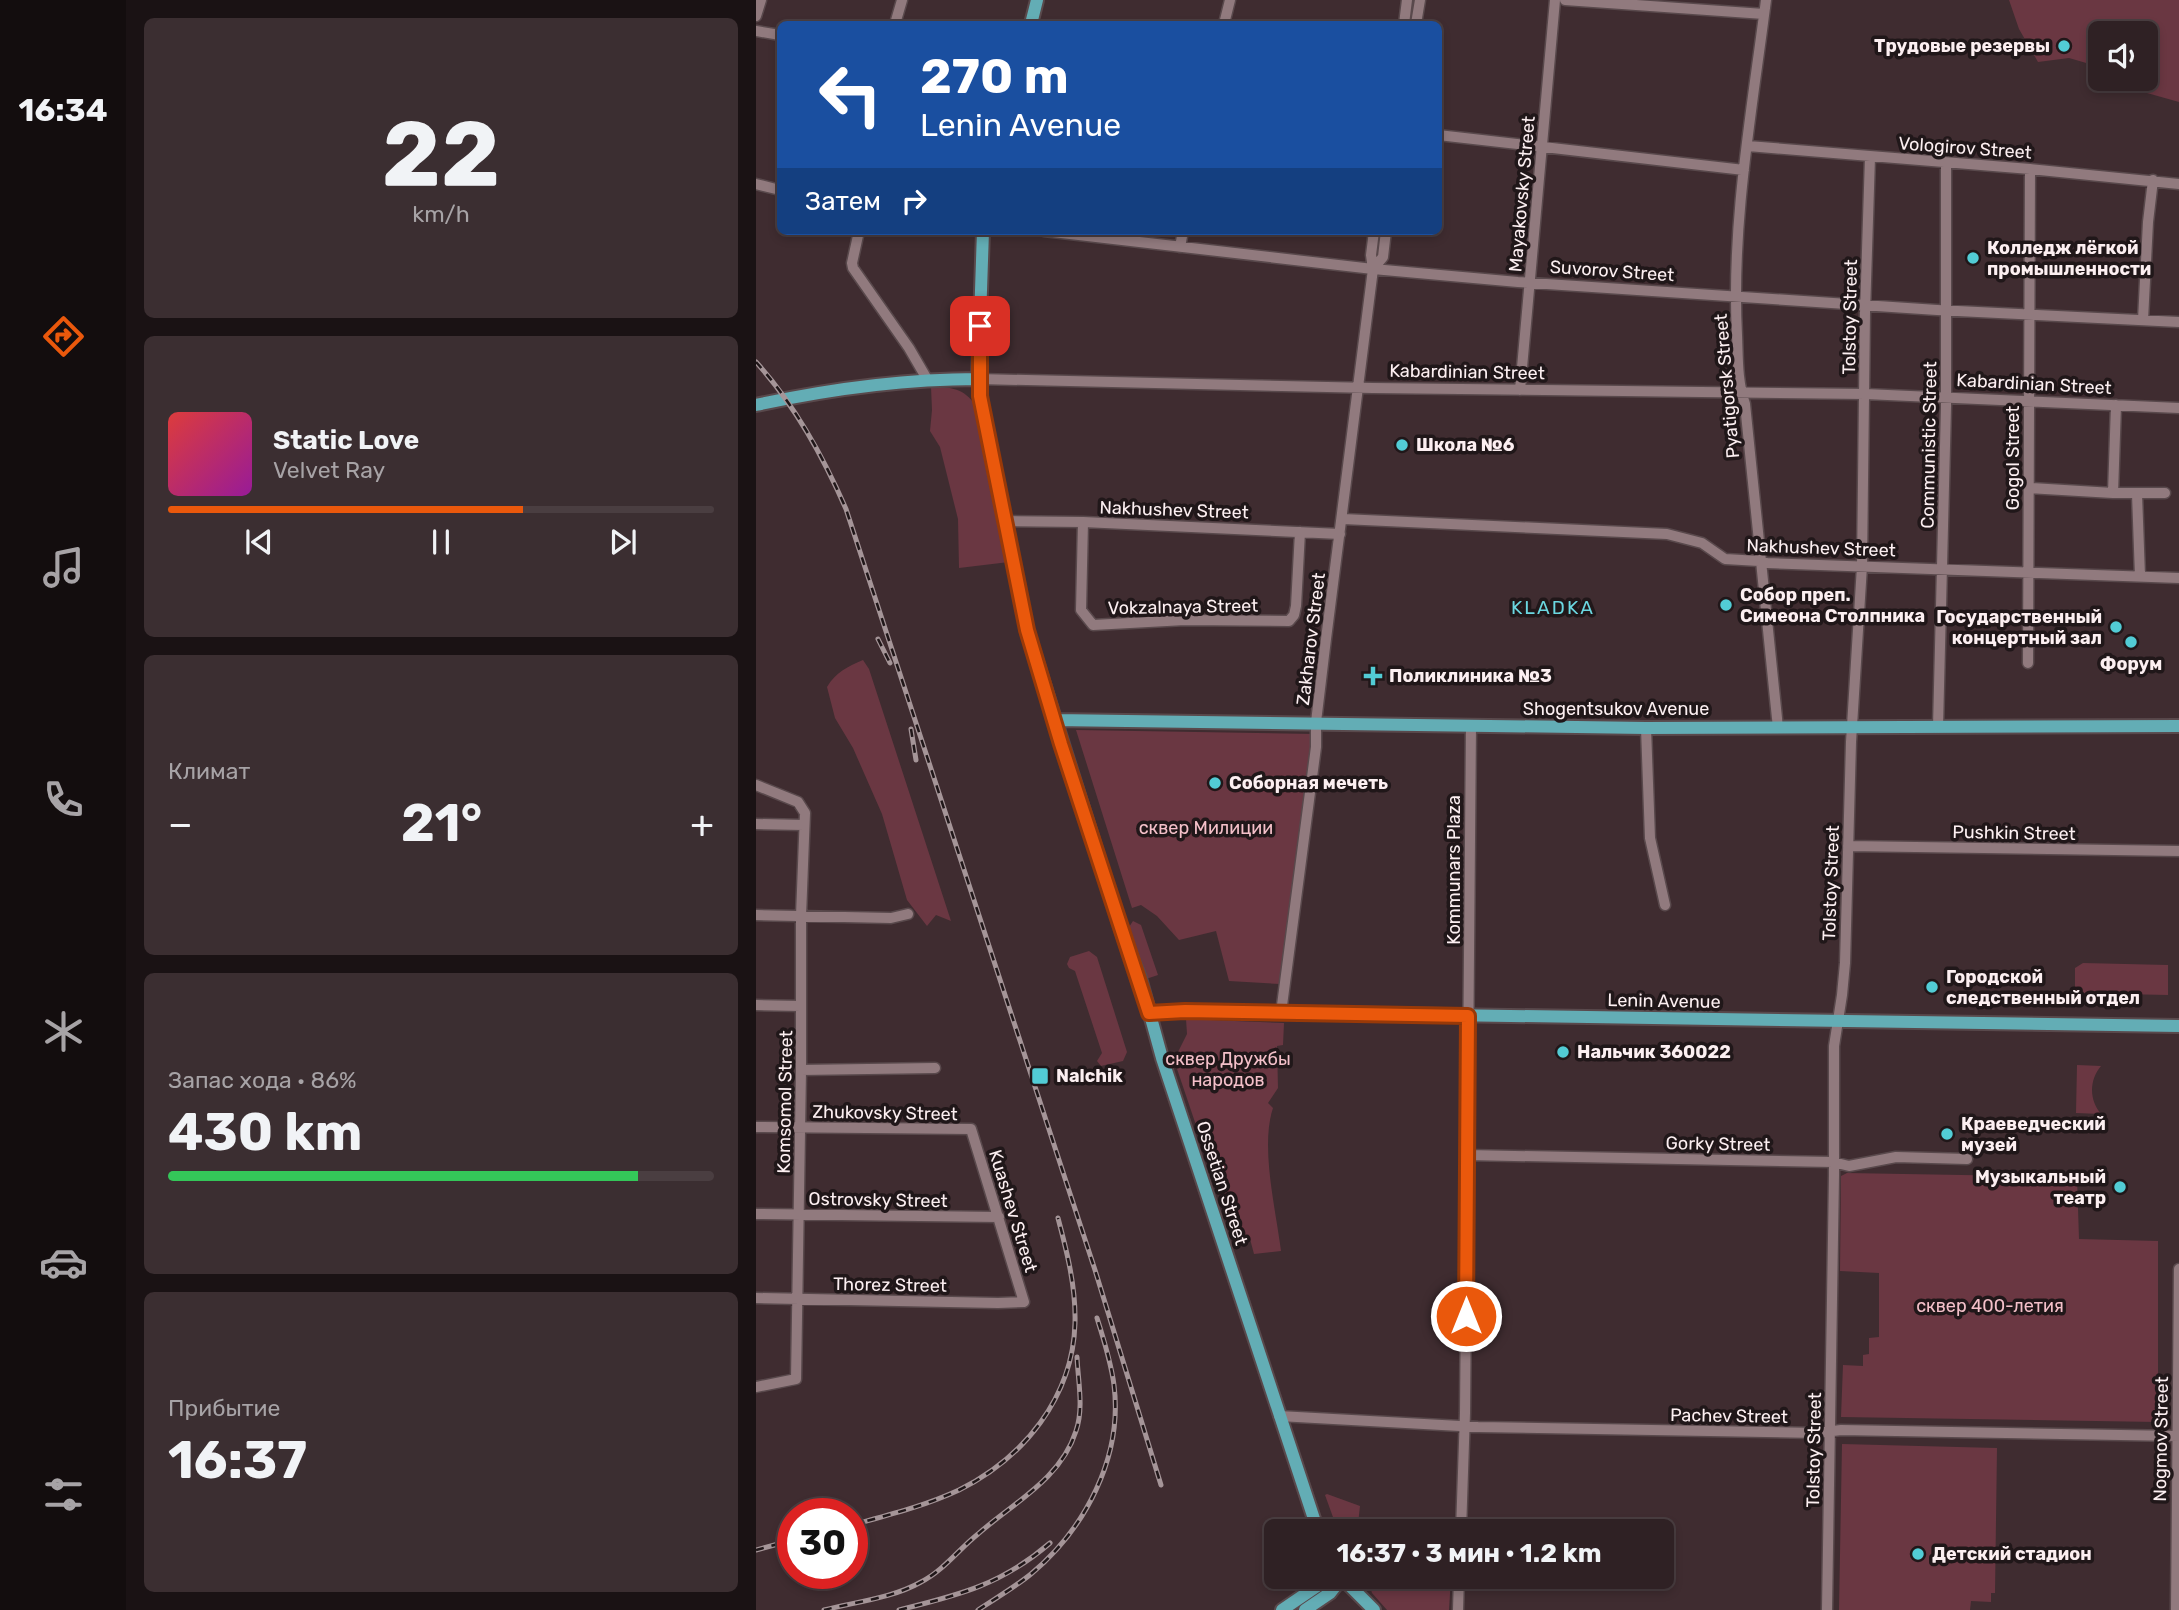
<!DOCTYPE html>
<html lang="ru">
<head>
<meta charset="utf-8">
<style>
  body { margin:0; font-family:Rubik,sans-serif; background:#3b2e31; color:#f1f3f6; height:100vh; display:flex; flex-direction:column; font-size:26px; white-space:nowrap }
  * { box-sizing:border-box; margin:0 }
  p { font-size:23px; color:#a7a3a6 }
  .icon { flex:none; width:38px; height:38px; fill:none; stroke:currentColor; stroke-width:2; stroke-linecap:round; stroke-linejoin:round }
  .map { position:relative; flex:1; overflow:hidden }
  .side { display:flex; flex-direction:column; gap:18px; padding:18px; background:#1a1214; width:630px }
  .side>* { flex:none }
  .banner { position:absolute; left:21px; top:21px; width:665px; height:214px; border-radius:10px; box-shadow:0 4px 10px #0003,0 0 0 2px #4a3e41; background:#1a4fa0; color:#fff; overflow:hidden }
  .fabs { position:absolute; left:1332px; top:21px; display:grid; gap:14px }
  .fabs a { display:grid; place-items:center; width:70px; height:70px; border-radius:10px; background:#2f2124; box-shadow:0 4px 10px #0003,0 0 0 2px #4a3e41; font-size:35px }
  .speed { position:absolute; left:21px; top:1498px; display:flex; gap:14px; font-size:35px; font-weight:700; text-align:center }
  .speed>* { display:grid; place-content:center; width:91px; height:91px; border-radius:50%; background:#2f2124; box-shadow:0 4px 10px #0003,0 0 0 2px #4a3e41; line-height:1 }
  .speed .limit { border:10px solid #d22; background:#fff; color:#111 }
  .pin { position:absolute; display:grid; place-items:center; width:60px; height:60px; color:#fff; margin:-30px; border-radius:14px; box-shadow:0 4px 10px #0006 }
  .me { position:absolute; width:77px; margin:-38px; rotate:0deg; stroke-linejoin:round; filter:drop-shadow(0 0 5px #0008) }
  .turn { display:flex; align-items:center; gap:24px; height:147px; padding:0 28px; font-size:32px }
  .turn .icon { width:91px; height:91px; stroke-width:2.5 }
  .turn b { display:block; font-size:49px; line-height:60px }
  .then { display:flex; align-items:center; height:66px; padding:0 28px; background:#0003; gap:14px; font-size:26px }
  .big { font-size:52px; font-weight:700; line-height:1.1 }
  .side .tile { flex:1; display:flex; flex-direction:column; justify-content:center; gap:10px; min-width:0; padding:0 24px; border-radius:10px; background:#3b2e31 }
  .side .dial { align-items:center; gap:0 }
  .dial b { font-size:91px; line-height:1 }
  .song { display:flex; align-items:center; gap:21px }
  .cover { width:84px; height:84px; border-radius:10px; background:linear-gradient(135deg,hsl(0 70% 55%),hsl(300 70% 35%)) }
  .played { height:7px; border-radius:4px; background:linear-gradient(90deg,#ea580c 65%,#4a3e41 65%) }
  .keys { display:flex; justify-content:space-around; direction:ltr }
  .heat { display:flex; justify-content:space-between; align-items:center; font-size:38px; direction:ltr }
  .charge { height:10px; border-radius:5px; background:linear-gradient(90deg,#34c759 86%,#4a3e41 0) }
  .trip { position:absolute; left:508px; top:1519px; width:410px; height:70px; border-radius:10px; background:#2f2124; box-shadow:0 4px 10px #0003,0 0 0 2px #4a3e41; font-weight:700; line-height:70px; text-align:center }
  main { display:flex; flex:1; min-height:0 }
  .tabs { display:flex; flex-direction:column; width:126px; justify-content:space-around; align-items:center; background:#130d0e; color:#a7a3a6 }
  .tabs .icon { width:49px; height:49px }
  .tabs .on { color:#ea580c }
  .tabs b { font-size:32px; color:#f1f3f6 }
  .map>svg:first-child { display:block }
  .green { fill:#6a3742 }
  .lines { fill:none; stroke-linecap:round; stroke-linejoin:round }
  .minor-casing { stroke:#59494c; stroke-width:13 }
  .major-casing { stroke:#59494c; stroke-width:16 }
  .minor { stroke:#917a7e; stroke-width:10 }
  .major { stroke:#63adb5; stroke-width:12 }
  .rail-casing { stroke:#a59598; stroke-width:5 }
  .rail { stroke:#201719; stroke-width:2.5; stroke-dasharray:8; stroke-linecap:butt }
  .route-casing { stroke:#983908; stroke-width:18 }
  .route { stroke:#ea580c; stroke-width:12 }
  .poi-dot { fill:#52ccd5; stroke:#201719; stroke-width:2.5 }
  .labels { text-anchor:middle; stroke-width:7; stroke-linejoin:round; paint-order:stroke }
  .poi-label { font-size:18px; font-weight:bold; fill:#fceff1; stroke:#201719; text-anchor:start }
  .street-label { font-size:18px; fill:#fceff1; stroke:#201719 }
  .park-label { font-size:18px; fill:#f4c0c9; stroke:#201719 }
  .neighbourhood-label { font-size:19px; letter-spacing:2px; fill:#6bd7e0; stroke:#201719 }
</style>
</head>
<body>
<main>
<nav class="tabs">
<b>16:34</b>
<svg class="icon on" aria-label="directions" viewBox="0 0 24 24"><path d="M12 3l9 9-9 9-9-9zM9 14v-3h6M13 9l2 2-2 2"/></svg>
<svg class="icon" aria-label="music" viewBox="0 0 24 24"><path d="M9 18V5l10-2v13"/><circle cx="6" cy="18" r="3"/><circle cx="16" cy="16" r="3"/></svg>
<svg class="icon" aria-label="phone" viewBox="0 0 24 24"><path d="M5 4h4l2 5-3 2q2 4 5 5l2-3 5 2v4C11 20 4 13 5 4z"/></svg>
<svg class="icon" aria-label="climate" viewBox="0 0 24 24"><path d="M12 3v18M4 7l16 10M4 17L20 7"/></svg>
<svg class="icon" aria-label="car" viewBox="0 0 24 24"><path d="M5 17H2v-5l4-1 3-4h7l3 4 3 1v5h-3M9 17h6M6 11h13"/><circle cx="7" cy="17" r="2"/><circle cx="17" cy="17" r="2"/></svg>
<svg class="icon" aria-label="filters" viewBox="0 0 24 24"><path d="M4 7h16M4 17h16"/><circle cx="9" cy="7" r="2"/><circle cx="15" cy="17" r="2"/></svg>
</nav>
<section class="side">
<div class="tile dial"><b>22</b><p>km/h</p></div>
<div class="tile">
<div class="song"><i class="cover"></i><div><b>Static Love</b><p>Velvet Ray</p></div></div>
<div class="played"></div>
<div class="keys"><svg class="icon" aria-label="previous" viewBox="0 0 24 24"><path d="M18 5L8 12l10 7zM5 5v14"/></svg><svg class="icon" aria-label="pause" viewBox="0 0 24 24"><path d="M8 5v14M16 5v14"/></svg><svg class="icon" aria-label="next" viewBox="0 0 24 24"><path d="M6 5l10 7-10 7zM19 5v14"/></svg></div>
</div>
<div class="tile"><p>Климат</p>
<div class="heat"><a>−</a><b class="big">21°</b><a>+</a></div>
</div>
<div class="tile"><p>Запас хода · 86%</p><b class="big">430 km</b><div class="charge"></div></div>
<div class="tile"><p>Прибытие</p><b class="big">16:37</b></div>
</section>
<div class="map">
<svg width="1423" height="1610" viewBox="0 0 1423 1610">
  <rect width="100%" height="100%" fill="#3f2c30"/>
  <path class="green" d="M1253,0H1423V102L1391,93L1376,79H1390V33H1344V67L1313,58L1282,62L1263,29Z
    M175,387C195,387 208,388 220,406L253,562L203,568L202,519L184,447L174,431L176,410Z
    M107,660L113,669L195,921L180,915L171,926L151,900L126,814L97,748L79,718L71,687C80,672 91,667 107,660Z
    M320,730L558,734L524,984L473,981L460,931L423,940L401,916L385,905L376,908Z
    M377,921L385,925L402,975L390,979L373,927Z
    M333,951L341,957L371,1052L367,1061L345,1066L341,1061L346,1053L319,971L313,968L311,964L314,957Z
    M1327,963L1412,965V995L1319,993V968Z
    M430,1019L528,1023L527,1045L521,1046L522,1088L512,1103L517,1108C504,1147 520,1210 525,1251L498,1254L494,1239L473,1223L418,1060L431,1034Z
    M1321,1065L1345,1066C1333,1080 1333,1100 1345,1114L1320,1113Z
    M1091,1173L1321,1177L1323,1239L1402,1241V1422L1085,1417L1087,1365L1107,1366V1355L1113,1354V1338L1123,1337V1273L1084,1271L1085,1176Z
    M1086,1444L1241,1448L1239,1593H1235V1602L1215,1601L1214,1610H1083Z
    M571,1494L604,1506L602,1524L592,1531H582L569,1495Z
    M611,1577H695L693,1610H631L616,1593Z"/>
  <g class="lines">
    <g class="minor-casing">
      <path id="minor" d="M809,0L1008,14
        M1010,0C996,110 975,224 981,335C982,358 981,381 989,404L1022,728
        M0,16L5,0
        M139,24L146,0
        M468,24L474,0
        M648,24L651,0
        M660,24L664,0
        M0,31L24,35
        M682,135L988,170
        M992,146L1274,169L1423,184
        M0,184L24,190
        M103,231L96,263L97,268L153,348L171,379
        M288,231L617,269L762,282L1181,310L1423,322
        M424,247L427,231
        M617,269L627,257L630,231
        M1387,320L1392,222L1397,180
        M222,379L617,388L1109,394L1423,408
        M764,390L799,0
        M1274,488L1357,493H1409
        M1357,493L1360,405
        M1381,494L1384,576
        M587,519L911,534L946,543L969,559L1003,561L1011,563L1423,578
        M249,521L327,522L584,534
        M327,522L325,610L337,625L429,620L533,621L538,615L540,606L544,532
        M1272,663L1274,169
        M1182,727L1190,406V163
        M890,728L894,838L909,905
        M0,785L42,802L49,813L45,916V1070L40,1379L0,1387
        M0,824L48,825
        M1092,846L1423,851
        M0,915L135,918L152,914
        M0,1005L45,1006
        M525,1013L560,747V722L570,639L617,269L615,255L618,231
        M45,1070L179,1068
        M0,1127L215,1129L268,1302L242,1303L0,1298
        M711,1155L1077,1162L1093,1166L1140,1157L1211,1159
        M0,1214L243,1217
        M523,1416L722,1427L1061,1433L1085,1430L1423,1436
        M705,1531L709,1413L715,725
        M702,1610L703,1577
        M1071,1610L1078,1175V1046L1086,995L1089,963L1095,742L1106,566L1109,313L1114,157
        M1420,1610L1423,1269"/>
    </g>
    <g class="major-casing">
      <path id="major" d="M275,24L281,0
        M227,231L222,379L224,396L271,630L367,935L384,978L406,1058L562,1531
        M0,405C74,389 147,379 222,379
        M298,720L890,728L1423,726
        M393,1013L429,1011L1423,1026
        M585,1577L618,1610
        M526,1610L567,1582L586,1578
        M549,1610L574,1593L586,1578"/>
    </g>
    <use href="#minor" class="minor"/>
    <use href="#major" class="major"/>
    <g class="rail-casing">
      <path id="rail" d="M0,362C39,405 67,456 90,509L339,1270L405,1485
        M122,639L134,663
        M155,729L160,760
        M96,1525C132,1515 169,1506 203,1490C268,1458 317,1397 319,1323C320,1287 311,1252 302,1218
        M0,1550L37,1540
        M68,1610C99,1602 137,1598 165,1582C187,1571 203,1549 222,1534C257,1503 305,1479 320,1431C328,1408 322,1381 321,1357
        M143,1610C203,1595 245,1585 294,1543
        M222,1610C240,1598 259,1587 275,1574C329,1529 367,1457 358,1385C355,1362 348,1340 341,1318"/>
    </g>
    <use href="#rail" class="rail"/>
  </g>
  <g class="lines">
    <g class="route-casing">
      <path id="route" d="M224,326V396L271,630L305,744L393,1013L429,1011L712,1016L710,1316"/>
    </g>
    <use href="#route" class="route"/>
  </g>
  <g class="poi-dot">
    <circle cx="1308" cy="46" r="7"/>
    <circle cx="1217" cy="258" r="7"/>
    <circle cx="646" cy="445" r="7"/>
    <circle cx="970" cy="605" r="7"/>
    <circle cx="1360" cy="627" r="7"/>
    <circle cx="1375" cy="642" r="7"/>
    <path d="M613.5 665.5h7v7h7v7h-7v7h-7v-7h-7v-7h7z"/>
    <circle cx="459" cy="783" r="7"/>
    <circle cx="1176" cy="987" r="7"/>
    <circle cx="807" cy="1052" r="7"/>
    <rect x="275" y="1067" width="18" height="18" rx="3.5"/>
    <circle cx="1191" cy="1134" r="7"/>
    <circle cx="1364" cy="1187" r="7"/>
    <circle cx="1162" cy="1554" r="7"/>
  </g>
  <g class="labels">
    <g class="poi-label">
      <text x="1294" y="52" text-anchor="end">Трудовые резервы</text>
      <text x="1231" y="254">Колледж лёгкой<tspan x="1231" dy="21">промышленности</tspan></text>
      <text x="660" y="451">Школа №6</text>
      <text x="984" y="601">Собор преп.<tspan x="984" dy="21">Симеона Столпника</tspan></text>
      <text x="1346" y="623" text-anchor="end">Государственный<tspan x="1346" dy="21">концертный зал</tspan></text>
      <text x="1375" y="670" text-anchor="middle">Форум</text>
      <text x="633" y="682">Поликлиника №3</text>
      <text x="473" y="789">Соборная мечеть</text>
      <text x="1190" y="983">Городской<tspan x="1190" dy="21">следственный отдел</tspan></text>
      <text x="821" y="1058">Нальчик 360022</text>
      <text x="300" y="1082">Nalchik</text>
      <text x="1205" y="1130">Краеведческий<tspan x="1205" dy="21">музей</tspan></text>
      <text x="1350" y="1183" text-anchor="end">Музыкальный<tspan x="1350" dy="21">театр</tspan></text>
      <text x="1176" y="1560">Детский стадион</text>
    </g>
    <g class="street-label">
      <text transform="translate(1209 148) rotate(4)" y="6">Vologirov Street</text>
      <text transform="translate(766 194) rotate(-85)" y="6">Mayakovsky Street</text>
      <text transform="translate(856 271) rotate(4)" y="6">Suvorov Street</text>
      <text transform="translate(1094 317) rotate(-89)" y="6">Tolstoy Street</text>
      <text transform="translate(711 372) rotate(1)" y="6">Kabardinian Street</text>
      <text transform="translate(1278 384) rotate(3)" y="6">Kabardinian Street</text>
      <text transform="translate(971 386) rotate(-95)" y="6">Pyatigorsk Street</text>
      <text transform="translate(1173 445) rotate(-89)" y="6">Communistic Street</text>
      <text transform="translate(1257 458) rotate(-90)" y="6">Gogol Street</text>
      <text transform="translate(418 510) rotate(2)" y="6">Nakhushev Street</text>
      <text transform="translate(1065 548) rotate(2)" y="6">Nakhushev Street</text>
      <text transform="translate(427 607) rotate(-1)" y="6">Vokzalnaya Street</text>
      <text transform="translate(555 639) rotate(-83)" y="6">Zakharov Street</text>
      <text x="860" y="715">Shogentsukov Avenue</text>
      <text transform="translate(1258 833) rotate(1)" y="6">Pushkin Street</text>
      <text transform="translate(698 870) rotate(-90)" y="6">Kommunars Plaza</text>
      <text transform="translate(1075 883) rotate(-88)" y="6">Tolstoy Street</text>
      <text transform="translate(908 1001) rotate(1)" y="6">Lenin Avenue</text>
      <text transform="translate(29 1102) rotate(-89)" y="6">Komsomol Street</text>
      <text transform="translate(129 1113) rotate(1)" y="6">Zhukovsky Street</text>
      <text transform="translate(962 1144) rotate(1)" y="6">Gorky Street</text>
      <text transform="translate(466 1183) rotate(72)" y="6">Ossetian Street</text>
      <text transform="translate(122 1200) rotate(1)" y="6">Ostrovsky Street</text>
      <text transform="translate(257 1211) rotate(73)" y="6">Kuashev Street</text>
      <text transform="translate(134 1285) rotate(1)" y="6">Thorez Street</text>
      <text transform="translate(973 1416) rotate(1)" y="6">Pachev Street</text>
      <text transform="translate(1405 1439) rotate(-89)" y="6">Nogmov Street</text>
      <text transform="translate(1058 1450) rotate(-89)" y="6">Tolstoy Street</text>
    </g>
    <g class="park-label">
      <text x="450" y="834">сквер Милиции</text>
      <text x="472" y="1065">сквер Дружбы<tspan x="472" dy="21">народов</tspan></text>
      <text x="1234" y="1312">сквер 400-летия</text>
    </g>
    <g class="neighbourhood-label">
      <text x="797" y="614">KLADKA</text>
    </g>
  </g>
</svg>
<div class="fabs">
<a><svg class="icon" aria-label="sound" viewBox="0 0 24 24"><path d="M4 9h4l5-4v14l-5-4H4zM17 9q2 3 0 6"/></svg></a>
</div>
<div class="speed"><div class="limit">30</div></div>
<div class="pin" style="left:224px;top:326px;background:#d93025"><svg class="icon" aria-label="arrive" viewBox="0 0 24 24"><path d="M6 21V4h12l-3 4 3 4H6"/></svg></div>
<svg class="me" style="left:710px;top:1316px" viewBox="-20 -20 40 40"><circle r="17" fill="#ea580c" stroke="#fff" stroke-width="3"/><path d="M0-11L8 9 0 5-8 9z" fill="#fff"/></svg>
<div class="trip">16:37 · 3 мин · 1.2 km</div>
<div class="banner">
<div class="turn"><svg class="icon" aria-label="left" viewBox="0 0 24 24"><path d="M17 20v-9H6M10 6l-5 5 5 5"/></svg><div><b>270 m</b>Lenin Avenue</div></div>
<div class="then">Затем<svg class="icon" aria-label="right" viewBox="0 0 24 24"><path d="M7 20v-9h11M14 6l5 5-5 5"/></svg></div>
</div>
</div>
</main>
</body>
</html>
